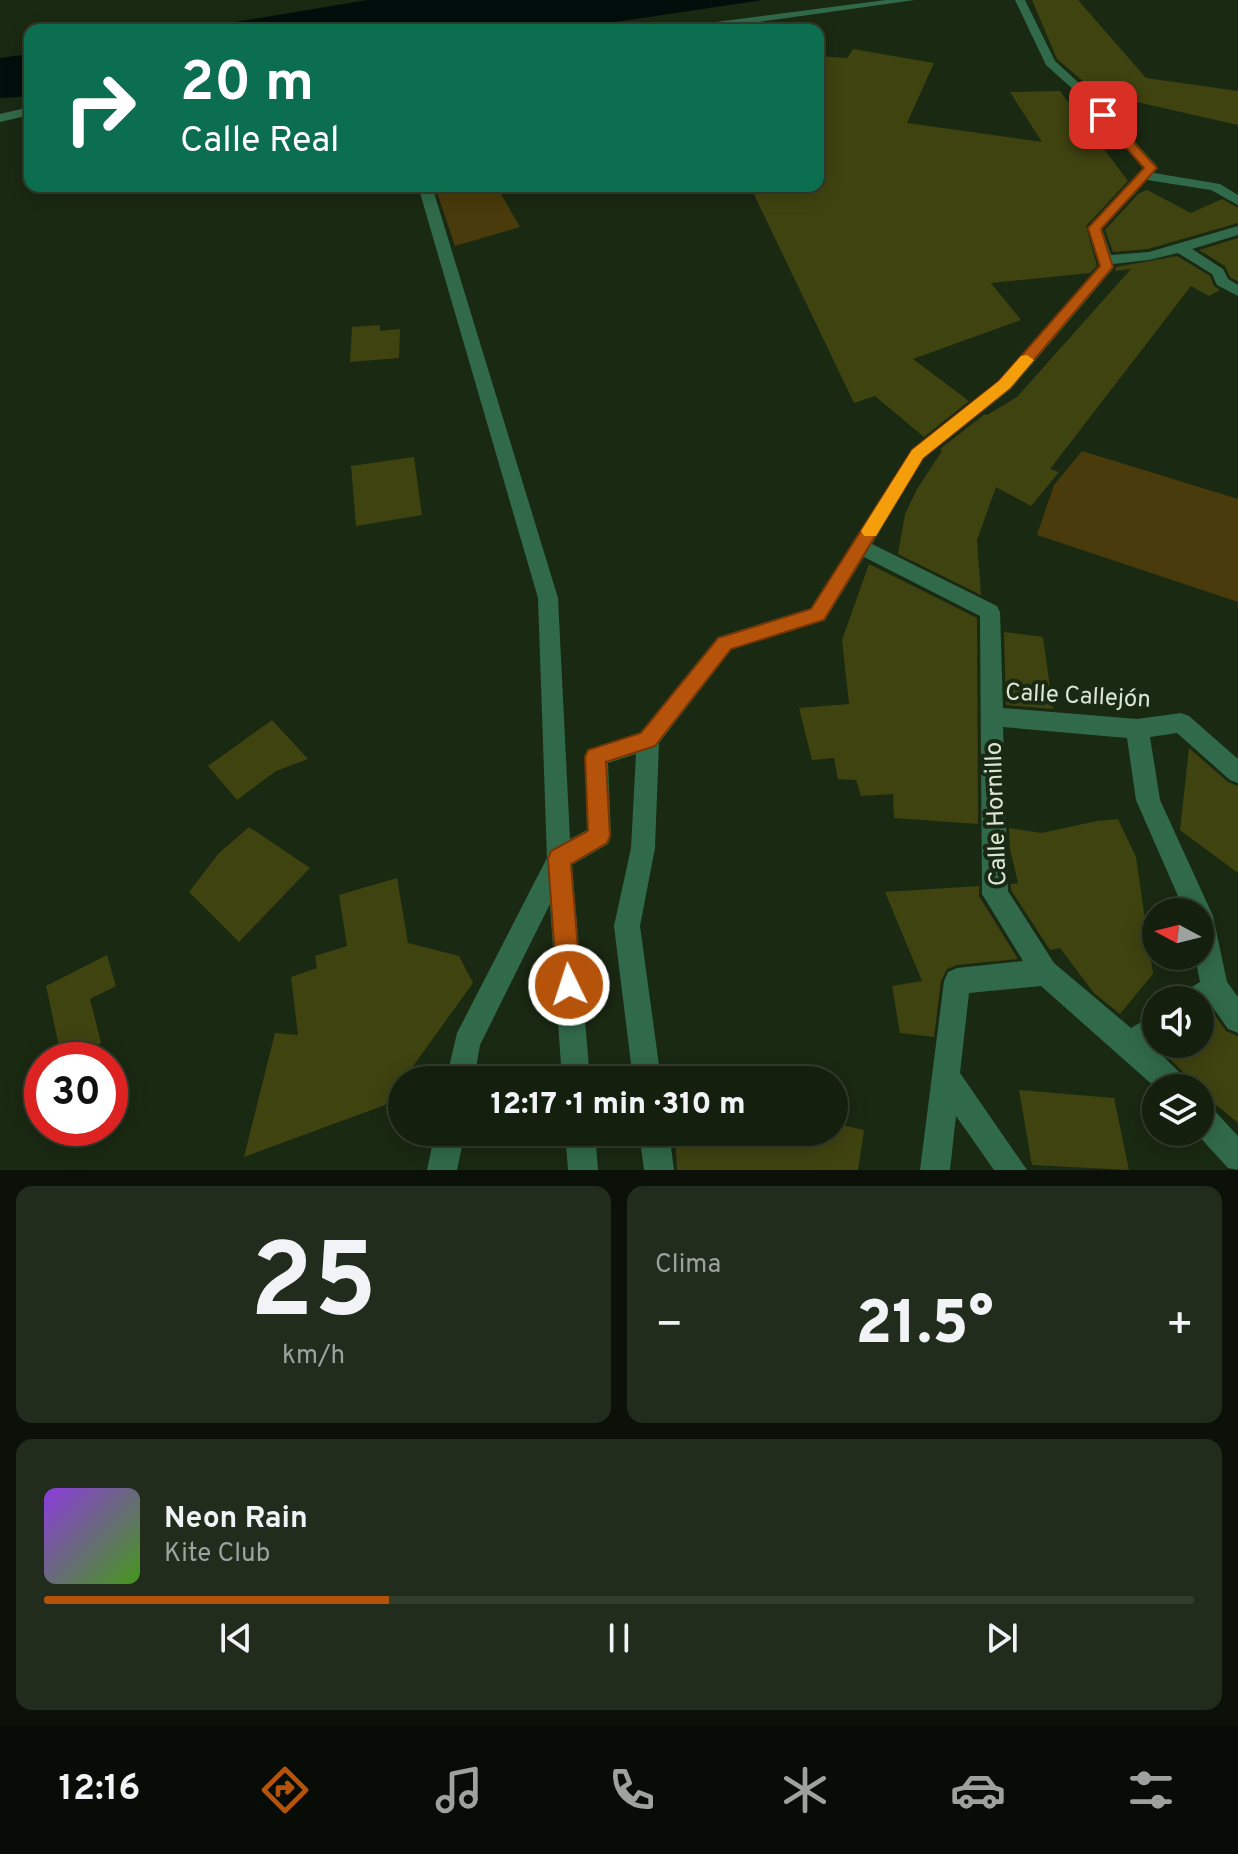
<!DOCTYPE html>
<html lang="es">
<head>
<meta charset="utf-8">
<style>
  body { margin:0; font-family:Overpass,sans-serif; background:#212c1c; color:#f1f3f6; height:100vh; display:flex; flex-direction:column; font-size:30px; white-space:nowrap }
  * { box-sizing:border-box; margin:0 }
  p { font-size:26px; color:#9da29e }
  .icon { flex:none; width:44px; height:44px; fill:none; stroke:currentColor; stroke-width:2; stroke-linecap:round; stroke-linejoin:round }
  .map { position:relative; height:1170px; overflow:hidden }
  .details { display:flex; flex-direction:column; gap:16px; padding:16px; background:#0b1108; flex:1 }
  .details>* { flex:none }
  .top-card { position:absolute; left:24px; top:24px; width:800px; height:168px; border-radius:16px; box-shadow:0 4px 20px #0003,0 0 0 2px #333d2e; background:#0b6e4f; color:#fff; overflow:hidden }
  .needle { width:52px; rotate:277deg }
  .controls { position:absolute; left:1142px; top:898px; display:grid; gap:16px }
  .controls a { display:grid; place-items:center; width:72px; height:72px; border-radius:50%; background:#141f0e; box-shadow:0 4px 20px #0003,0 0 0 2px #333d2e; font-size:40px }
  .speed { position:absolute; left:24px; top:1042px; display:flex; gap:16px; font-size:40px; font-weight:700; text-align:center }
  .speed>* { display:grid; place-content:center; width:104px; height:104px; border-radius:50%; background:#141f0e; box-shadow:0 4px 20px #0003,0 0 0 2px #333d2e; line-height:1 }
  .speed .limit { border:12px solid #d22; background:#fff; color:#111 }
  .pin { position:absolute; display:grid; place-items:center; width:68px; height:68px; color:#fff; margin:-34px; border-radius:16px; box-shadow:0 4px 12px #0006 }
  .me { position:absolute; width:88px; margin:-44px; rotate:356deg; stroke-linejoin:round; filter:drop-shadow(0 0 6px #0008) }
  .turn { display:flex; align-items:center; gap:28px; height:168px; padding:0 24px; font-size:36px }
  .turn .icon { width:104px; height:104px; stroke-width:2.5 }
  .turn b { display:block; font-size:56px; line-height:68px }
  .big { font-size:60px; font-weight:800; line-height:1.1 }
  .details .card { flex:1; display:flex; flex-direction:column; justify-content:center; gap:12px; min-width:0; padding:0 28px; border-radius:16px; background:#212c1c }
  .details .dial { align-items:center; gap:0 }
  .dial b { font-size:104px; line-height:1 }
  .song { display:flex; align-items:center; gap:24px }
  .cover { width:96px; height:96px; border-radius:12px; background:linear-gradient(135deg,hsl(270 70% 55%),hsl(100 70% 35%)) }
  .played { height:8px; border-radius:4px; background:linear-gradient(90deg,#b45309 30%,#333d2e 30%) }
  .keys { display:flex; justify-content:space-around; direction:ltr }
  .heat { display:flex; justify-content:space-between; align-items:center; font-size:44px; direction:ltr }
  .details .tiles { flex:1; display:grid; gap:16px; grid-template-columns:1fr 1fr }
  .card:last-child { grid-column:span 2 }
  .trip { position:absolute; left:388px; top:1066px; width:460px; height:80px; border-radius:40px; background:#141f0e; box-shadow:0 4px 20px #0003,0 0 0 2px #333d2e; font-weight:800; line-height:80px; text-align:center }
  .tabs { display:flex; height:128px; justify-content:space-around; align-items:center; background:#080c06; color:#9da29e }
  .tabs .icon { width:56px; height:56px }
  .tabs .active { color:#b45309 }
  .tabs b { font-size:36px; color:#f1f3f6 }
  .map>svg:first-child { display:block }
  .green { fill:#493b0b }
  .water { fill:#010e0b }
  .building { fill:#3f4310 }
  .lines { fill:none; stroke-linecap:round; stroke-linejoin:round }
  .minor { fill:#316a4a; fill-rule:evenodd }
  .route { fill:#b45309; stroke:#753606; stroke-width:2 }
  .slow { fill:#f59e0b }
  .labels { text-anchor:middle; stroke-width:8; stroke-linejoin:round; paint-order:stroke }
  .street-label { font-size:24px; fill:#dce6d7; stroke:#1a2912 }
</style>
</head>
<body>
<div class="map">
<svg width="1238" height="1170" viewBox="0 0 1238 1170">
  <rect width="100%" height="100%" fill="#1a2912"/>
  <path class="green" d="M435,186H500L497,187L520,227L455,246Z
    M1082,451L1238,499V602L1037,535L1054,485Z"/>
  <path class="water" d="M367,0H763L561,30H188Z
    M30,54V96L0,98V58Z"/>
  <path class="building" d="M1032,0H1078L1146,78L1238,91V125L1097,93L1057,59Z
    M853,49L934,63L907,123L1042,142L1010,92L1060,91L1128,181L1086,226L1097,266L1090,273L991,283L1021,320L913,359L969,401L924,437L875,396L854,403L750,186H818V56L847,58Z
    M1147,190L1191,213L1222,199L1238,208V223L1148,249L1113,252L1105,230L1138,194Z
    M1238,238V281H1237L1230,277L1225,266L1199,250Z
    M1177,256L1210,276L1214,286L1220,290L1209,296L1191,286L1050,469L1059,472L1031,506L996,487L977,540L981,595L898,554L905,514L917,489L942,451L940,449L985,414L987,415L1017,397L1131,269L1115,271L1116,267Z
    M380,325V331L400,329L399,358L350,362L352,327Z
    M414,457L422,515L356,526L351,466Z
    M869,564L977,618L978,824L894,818L893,794L861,796L856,780L838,779L834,758L812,760L799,708L849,704L842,640Z
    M1004,632L1043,637L1053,709L1006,705Z
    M272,720L308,759L276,771L237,800L208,766Z
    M1189,748L1228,782L1238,786V873L1180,830Z
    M1118,819L1136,857L1153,974L1120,1014L1094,993L1060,948L1050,950L1011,890V884L1018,883L1010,849L1009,828L1041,833L1097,821Z
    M249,827L310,868L239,942L189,892L219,853Z
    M397,878L408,943L459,956L473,983L385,1105L244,1157L275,1033L298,1035L291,977L317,968L315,956L347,946L339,895Z
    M979,886V896L1018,959L957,965L947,969L941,981L934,1037L900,1033L892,986L922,981L885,892Z
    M107,955L116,986L90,999L101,1043L62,1060L46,986Z
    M1211,1010L1226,1031L1238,1036V1123L1200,1091V1088L1190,1083L1187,1076L1157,1046L1200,1044V1015Z
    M1019,1090L1114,1098L1129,1170L1032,1165Z
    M834,1123L864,1130L858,1170H677L675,1132H834Z"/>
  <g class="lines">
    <path class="minor" d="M886,0H915L702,30H672L677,27Z
      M1015,0H1025L1055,61L1093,96L1156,165L1157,168L1154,173L1220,184L1238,195V205L1211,190L1147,180L1102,229L1111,255L1149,252L1238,226V235L1192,249L1223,269L1228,279L1238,285V296L1217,285L1212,274L1178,253L1149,260L1113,264L1112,270L1011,389L924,458L872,544L997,606L1000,612L1003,708L1137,719L1181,713L1189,716L1238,759V783L1230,780L1177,733L1150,737L1160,800L1213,916L1227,982L1238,997V1033L1228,1029L1212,1006L1200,1012V1000H1183L1187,990L1200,982L1195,956H1200V912H1185L1136,800L1127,738L1003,727L1008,891L1054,963L1131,1028L1156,1013V1043L1153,1046L1185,1078L1189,1088H1156L1041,986L969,993L960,1073L1027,1170H994L956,1116L950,1170H920L944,981L948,972L957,968L1023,961L982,894L980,616L864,557L825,620L732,649L659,743L655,848L640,926L661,1080H633L614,926L631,848L636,754L608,763L611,836L608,844L572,865L590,1080H562L550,904L480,1045L474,1080H446L457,1033L547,858L538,598L418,186H432L558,598L570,839L587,830L585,757L588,750L640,733L718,637L811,608L912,450L999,381L1100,267L1088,228L1144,168L1085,100L1046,65Z
      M30,107V115L0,122V114Z
      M1200,1102L1210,1106L1238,1136V1170L1228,1168L1195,1132H1200Z
      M435,1132H465L457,1170H427Z
      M565,1132H595L598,1170H568Z
      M639,1132H669L674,1170H644Z"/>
  </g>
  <path class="route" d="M1099,113H1107L1157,168L1101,229L1113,267L1010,388L923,458L824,620L731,649L655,746L606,762L610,836L607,843L571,864L581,985L577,994L569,997L560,994L557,985L548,859L551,851L588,831L585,757L588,750L641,733L718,638L811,609L912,450L999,381L1100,266L1088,228L1144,168L1099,117Z"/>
  <path class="slow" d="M1027,355L1034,360L1010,388L923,458L876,536H864L861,531L912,450L999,381L1021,356Z"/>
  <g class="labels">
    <g class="street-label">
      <text transform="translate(1078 695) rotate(3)" y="8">Calle Callejón</text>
      <text transform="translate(995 814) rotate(-92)" y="8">Calle Hornillo</text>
    </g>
  </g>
</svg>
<div class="controls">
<a><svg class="needle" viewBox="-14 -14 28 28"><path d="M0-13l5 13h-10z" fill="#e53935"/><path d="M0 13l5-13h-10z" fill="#9da29e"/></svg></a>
<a><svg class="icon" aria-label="sound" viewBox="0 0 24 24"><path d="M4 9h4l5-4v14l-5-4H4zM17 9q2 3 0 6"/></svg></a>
<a><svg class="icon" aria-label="layers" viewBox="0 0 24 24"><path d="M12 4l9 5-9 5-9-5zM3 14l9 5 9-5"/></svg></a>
</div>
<div class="speed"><div class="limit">30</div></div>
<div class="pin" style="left:1103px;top:115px;background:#d93025"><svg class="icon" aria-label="arrive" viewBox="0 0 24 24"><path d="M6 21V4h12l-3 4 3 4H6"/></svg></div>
<svg class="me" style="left:569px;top:985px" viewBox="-20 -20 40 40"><circle r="17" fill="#b45309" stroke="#fff" stroke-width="3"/><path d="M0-11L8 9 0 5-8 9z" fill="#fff"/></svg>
<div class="trip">12:17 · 1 min · 310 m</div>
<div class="top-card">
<div class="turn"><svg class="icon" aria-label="right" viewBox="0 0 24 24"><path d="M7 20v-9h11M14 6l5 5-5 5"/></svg><div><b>20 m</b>Calle Real</div></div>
</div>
</div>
<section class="details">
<div class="tiles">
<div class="card dial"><b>25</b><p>km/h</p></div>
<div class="card"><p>Clima</p>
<div class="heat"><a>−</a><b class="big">21.5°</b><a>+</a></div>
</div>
<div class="card">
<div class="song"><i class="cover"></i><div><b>Neon Rain</b><p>Kite Club</p></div></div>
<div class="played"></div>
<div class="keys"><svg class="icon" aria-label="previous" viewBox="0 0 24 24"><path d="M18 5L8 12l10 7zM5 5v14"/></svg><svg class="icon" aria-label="pause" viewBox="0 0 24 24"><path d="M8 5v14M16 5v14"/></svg><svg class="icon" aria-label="next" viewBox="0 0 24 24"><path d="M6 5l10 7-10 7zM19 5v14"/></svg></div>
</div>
</div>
</section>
<nav class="tabs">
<b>12:16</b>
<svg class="icon active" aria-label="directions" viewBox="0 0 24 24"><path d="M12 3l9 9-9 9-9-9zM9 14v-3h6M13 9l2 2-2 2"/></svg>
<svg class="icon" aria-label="music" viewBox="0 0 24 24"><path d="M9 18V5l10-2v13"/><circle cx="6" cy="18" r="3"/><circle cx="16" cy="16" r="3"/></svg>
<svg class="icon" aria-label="phone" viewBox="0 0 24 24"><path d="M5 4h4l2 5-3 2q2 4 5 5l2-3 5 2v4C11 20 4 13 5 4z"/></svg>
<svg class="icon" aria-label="climate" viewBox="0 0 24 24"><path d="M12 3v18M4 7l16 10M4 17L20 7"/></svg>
<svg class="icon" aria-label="car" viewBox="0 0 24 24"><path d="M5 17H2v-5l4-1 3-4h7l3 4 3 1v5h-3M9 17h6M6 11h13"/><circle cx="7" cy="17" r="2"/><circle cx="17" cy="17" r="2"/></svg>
<svg class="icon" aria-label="filters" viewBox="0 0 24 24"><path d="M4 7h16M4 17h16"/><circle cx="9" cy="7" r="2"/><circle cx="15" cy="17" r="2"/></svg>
</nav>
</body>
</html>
